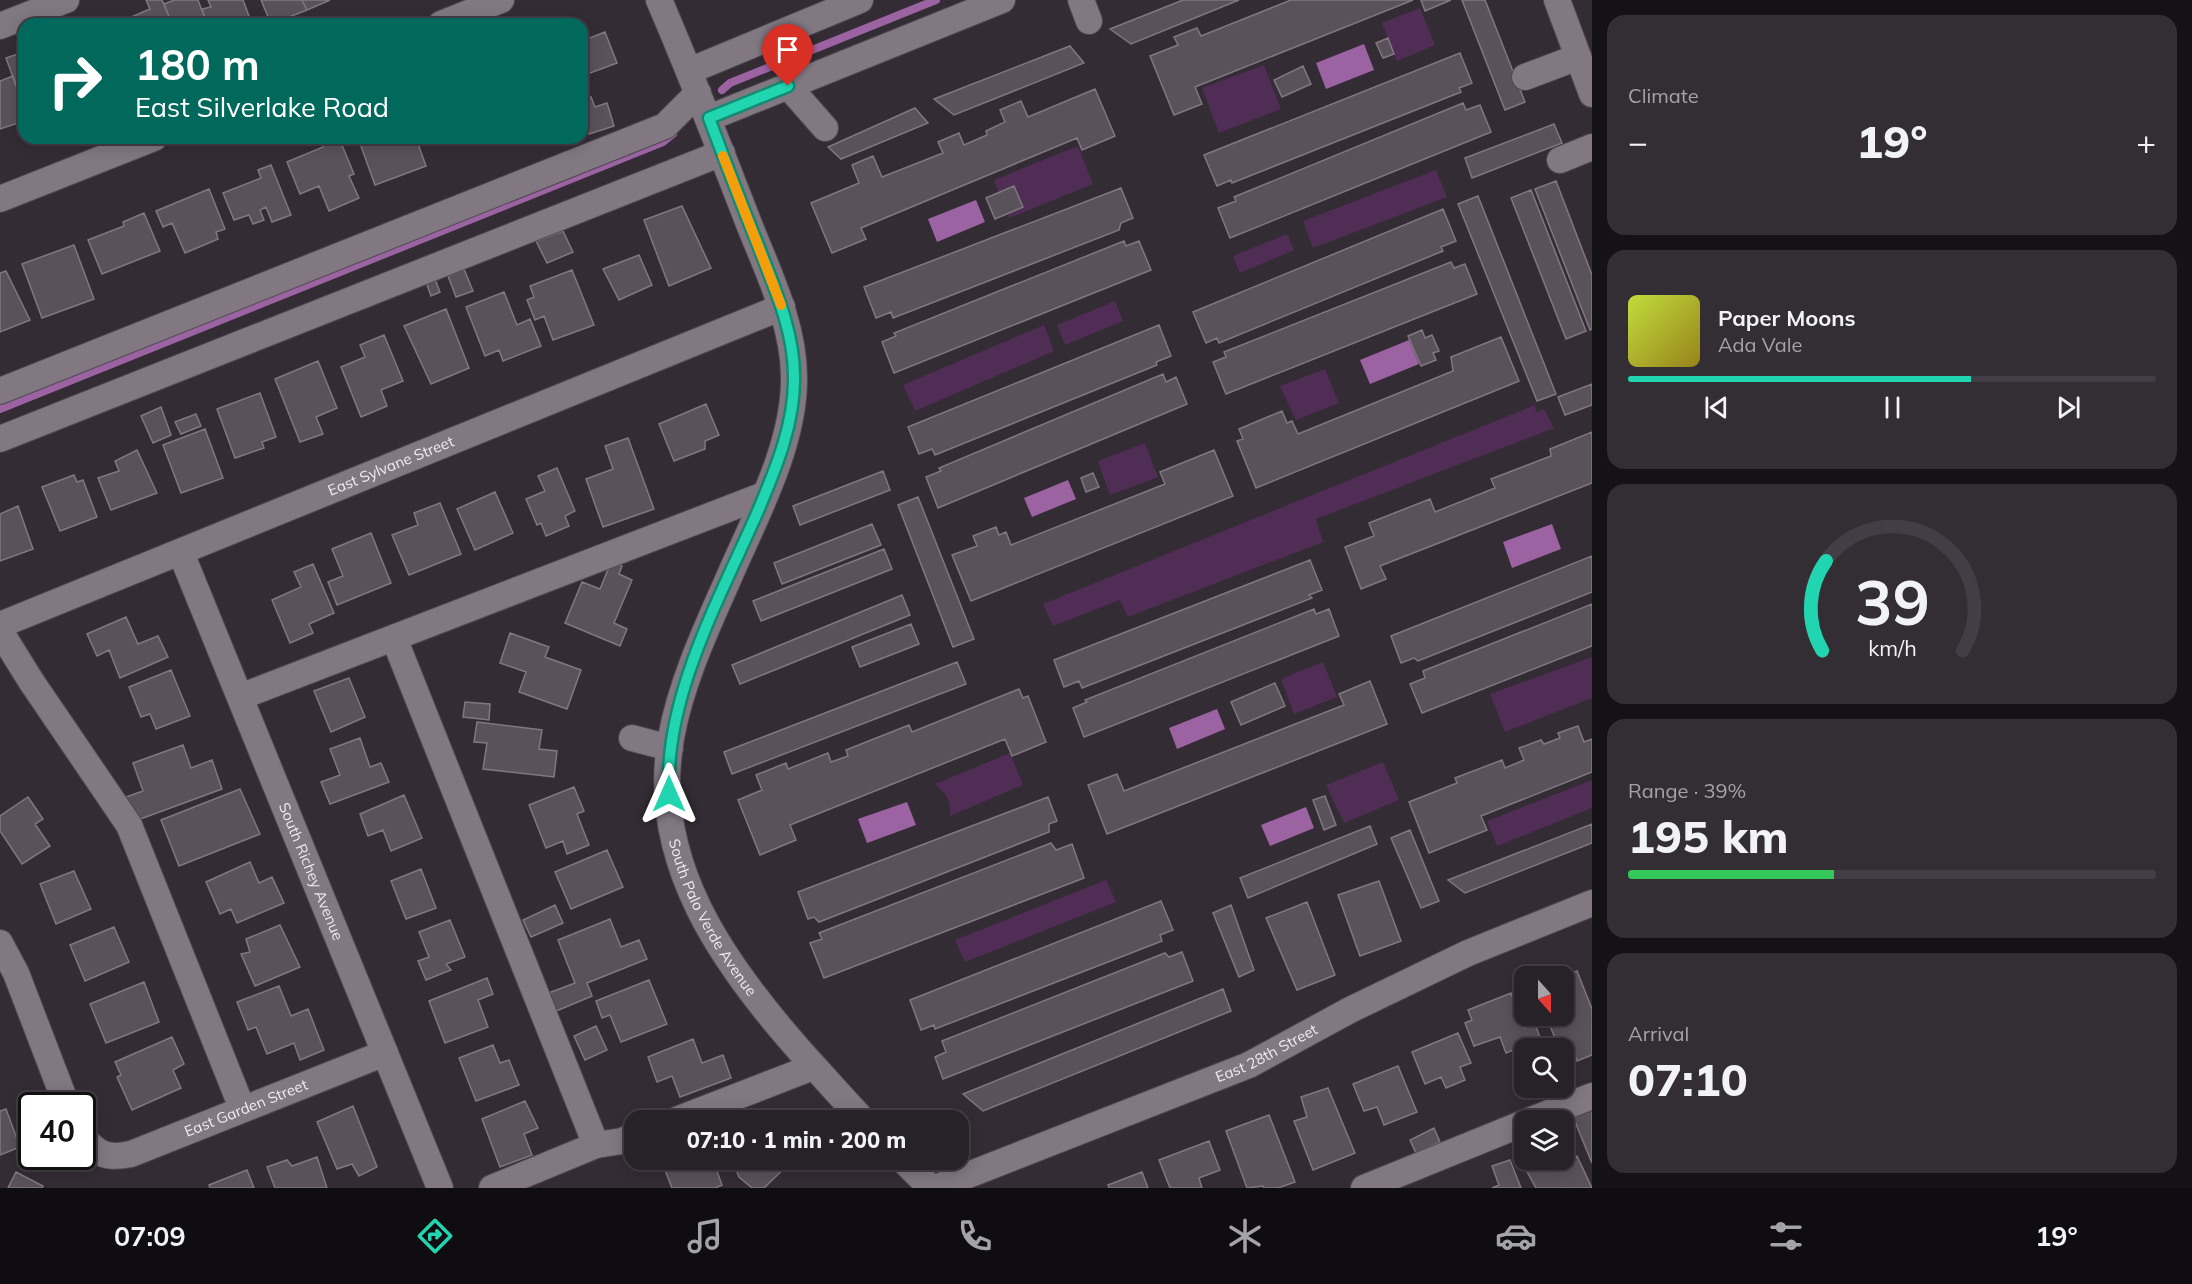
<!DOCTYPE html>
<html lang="en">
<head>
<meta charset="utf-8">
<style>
  body { margin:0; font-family:Mulish,sans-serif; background:#332e34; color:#f1f3f6; height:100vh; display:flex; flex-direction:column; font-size:22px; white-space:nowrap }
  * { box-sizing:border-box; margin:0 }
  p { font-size:20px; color:#a4a3a8 }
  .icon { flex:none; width:33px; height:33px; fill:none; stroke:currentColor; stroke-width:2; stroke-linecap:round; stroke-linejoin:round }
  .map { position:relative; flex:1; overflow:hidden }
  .panel { display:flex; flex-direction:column; gap:15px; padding:15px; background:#151216; width:600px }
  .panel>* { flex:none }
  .hud { position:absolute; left:18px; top:18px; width:570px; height:126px; border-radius:18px; box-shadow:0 3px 15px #0003,0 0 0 2px #433e45; background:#00695c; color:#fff; overflow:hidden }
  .needle { width:39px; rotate:159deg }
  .tools { position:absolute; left:1514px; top:966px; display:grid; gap:12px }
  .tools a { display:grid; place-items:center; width:60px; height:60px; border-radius:12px; background:#272128; box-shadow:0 3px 15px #0003,0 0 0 2px #433e45; font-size:30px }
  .speed { position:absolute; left:18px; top:1092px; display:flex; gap:12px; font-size:30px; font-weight:700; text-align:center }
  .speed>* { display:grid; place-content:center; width:78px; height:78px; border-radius:50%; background:#272128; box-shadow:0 3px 15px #0003,0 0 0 2px #433e45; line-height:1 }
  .speed .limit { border:3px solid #111; border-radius:9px; background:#fff; color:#111 }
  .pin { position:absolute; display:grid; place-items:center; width:51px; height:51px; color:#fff; margin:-62px -26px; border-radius:50% 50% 50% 0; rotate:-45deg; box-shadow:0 0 6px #0007 }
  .pin .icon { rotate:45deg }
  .me { position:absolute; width:66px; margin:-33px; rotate:0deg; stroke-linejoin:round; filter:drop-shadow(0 0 4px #0008) }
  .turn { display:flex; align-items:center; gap:21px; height:126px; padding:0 18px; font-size:27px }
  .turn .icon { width:78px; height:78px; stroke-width:2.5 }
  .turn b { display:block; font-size:42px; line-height:51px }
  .big { font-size:45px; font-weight:800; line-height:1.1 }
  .panel .card { flex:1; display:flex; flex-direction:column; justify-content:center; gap:9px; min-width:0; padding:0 21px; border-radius:18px; background:#332e34 }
  .panel .dial { align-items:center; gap:0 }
  .dial svg { height:156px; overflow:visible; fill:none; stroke:#433e45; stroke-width:7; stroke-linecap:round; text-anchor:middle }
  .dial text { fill:#f1f3f6; stroke:none }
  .song { display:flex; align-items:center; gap:18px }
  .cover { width:72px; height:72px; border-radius:9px; background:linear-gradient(135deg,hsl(70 70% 55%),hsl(50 70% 35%)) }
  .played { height:6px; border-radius:3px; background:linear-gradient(90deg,#21d5b0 65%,#433e45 65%) }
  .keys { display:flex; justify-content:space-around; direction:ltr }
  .heat { display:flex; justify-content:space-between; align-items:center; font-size:33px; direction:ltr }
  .charge { height:9px; border-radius:4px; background:linear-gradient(90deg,#34c759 39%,#433e45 0) }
  .trip { position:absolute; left:624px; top:1110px; width:345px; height:60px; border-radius:18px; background:#272128; box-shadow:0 3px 15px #0003,0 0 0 2px #433e45; font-weight:800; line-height:60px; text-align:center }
  .menu { display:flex; height:96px; justify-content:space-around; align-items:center; background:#100d10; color:#a4a3a8 }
  .menu .icon { width:42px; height:42px }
  .menu .selected { color:#21d5b0 }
  .menu b { font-size:27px; color:#f1f3f6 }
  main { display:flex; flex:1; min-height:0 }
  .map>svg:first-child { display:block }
  .green { fill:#502d54 }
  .water { fill:#9b63a1 }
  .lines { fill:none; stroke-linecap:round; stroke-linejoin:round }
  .stream { stroke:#9b63a1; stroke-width:8 }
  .building { fill:#5a525b; stroke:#817781; stroke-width:1.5 }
  .minor-casing { stroke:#4f484f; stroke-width:28 }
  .minor { stroke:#817882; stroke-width:26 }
  .route-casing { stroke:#158a72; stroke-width:15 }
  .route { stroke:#21d5b0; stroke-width:10 }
  .slow { stroke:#f59e0b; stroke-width:10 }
  .labels { text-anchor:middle; stroke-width:4.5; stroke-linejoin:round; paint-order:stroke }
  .street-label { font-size:15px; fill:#f0ebf0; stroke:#2a222b }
</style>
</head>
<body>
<main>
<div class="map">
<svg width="1592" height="1188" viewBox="0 0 1592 1188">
  <rect width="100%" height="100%" fill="#342c35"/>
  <path class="green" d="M1420,8L1435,45L1397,61L1382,23Z
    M1264,65L1281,109L1219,133L1202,88Z
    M1078,146L1093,184L1009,218L994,180Z
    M1436,170L1447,197L1313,248L1303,221Z
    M1287,234L1294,250L1240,273L1233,256Z
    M1115,301L1123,321L1065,345L1057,325Z
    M1044,325L1054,351L915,411L903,385Z
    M1325,369L1339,403L1296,420L1280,386Z
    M1535,405L1536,412L1544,409L1554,428L1316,519L1323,542L1128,617L1120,600L1053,626L1043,604Z
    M1145,443L1158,477L1110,495L1098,461Z
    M1592,657V698L1505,732L1490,694Z
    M1323,662L1337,697L1294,714L1281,679Z
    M1010,753L1023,785L950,816C951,800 947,794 935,784Z
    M1383,762L1399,800L1344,823L1326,785Z
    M1592,780V808L1497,846L1487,821Z
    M1106,880L1116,902L965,962L955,940Z"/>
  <path class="water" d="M1364,44L1374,70L1326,89L1316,63Z
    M976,200L985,222L937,242L928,219Z
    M1409,340L1419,364L1370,384L1360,360Z
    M1068,480L1076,499L1032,517L1024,498Z
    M1552,524L1561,549L1512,568L1503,542Z
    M1217,709L1225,729L1177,749L1169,728Z
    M907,802L916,825L867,843L858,819Z
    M1306,807L1314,828L1270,846L1261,825Z"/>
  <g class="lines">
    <path class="stream" d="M722,90L730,83L936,0
      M0,409L663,142L673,134"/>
  </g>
  <path class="building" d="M146,0H162L172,24H131L129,18L150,9Z
    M174,0H198L207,24H172L164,4Z
    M208,0H243L252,24H207L202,9L211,7Z
    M261,0H302L307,10L271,24Z
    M302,0H330L307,10Z
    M1183,0H1239L1131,44L1110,29Z
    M1291,0H1413L1195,87L1202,104L1174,115L1150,56L1178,45L1174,37L1197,28L1201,36Z
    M1421,0H1451L1425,11Z
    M1462,0H1485L1525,102L1505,110Z
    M605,32L617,63L582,76V41Z
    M1388,38L1394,54L1383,58L1376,43Z
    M1070,46L1084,63L954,115L934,99Z
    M24,52V108L6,58Z
    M1460,53L1472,83L1459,88L1461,92L1232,183L1231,180L1217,186L1204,155Z
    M1303,66L1311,84L1282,97L1274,80Z
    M13,76L24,108V121L0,129V81Z
    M1095,89L1115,136L1082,150L1077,138L861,228L866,239L832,253L811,203L859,183L852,165L873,156L882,177L943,153L938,142L959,133L964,145L987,135L986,131L1005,122L1000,110L1021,101L1028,117Z
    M591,97L595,107L607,103L614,126L589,134L582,112V100Z
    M1463,103L1466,110L1480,105L1491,132L1230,238L1218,208L1236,201L1234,197Z
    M915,108L928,123L841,159L828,147Z
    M1554,124L1562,143L1472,178L1465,158Z
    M336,138H339L354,174L349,176L359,198L329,211L319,186L300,194L287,162L323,147L322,144Z
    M358,138H416L426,166L375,185Z
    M271,165L291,215L272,222L266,207L260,210L264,220L253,224L249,215L234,220L223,193L261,178L258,170Z
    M1556,181L1592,275V329L1590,330L1535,189Z
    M1014,186L1023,207L995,219L986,198Z
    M1121,188L1133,218L1121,223L1119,230L893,318L891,312L876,318L864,287Z
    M209,189L225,229L216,232L218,239L185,253L172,223L163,227L156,211Z
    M1531,190L1586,331L1566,339L1511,198Z
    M1478,196L1556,394L1537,401L1458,204Z
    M682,206L711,268L669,286L644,220Z
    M1443,209L1456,241L1441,247L1443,251L1219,343L1217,338L1206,343L1193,312Z
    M144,213L160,251L102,274L88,240L124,226L123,222Z
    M563,231L573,252L547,263L536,241Z
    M1124,241L1126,246L1139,241L1151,270L894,373L882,342L896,336L894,333Z
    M74,245L94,299L42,318L22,264Z
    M639,255L652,285L619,300L603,269Z
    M1451,262L1454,268L1465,264L1477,294L1226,394L1213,362L1226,357L1224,352Z
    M464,269L473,291L456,297L448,276Z
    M572,270L594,325L553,340L544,316L535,320L527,300L534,297L530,286Z
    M6,271L30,320L0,332V273Z
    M435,279L440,292L431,296L426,282Z
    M504,292L517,325L530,319L541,346L503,361L499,350L485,356L466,307Z
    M446,309L469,368L431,384L404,326Z
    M1159,325L1171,356L1156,362L1157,365L935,455L932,449L919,454L908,427Z
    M1422,330L1425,338L1432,335L1439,351L1433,353L1436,360L1421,366L1408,336Z
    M384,335L403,381L381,390L387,406L361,417L341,367L365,357L360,345Z
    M1501,337L1519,381L1256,488L1237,441L1243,439L1239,429L1282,411L1287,423L1292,421L1298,434L1453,371L1451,357Z
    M318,361L337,408L316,417L323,434L300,442L275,379Z
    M1163,374L1166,382L1176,377L1187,404L938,508L926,477L941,471L939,468Z
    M1592,384V405L1565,415L1558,397Z
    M260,393L276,437L262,442L264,448L235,458L217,409Z
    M706,404L719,435L705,441V449L674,461L659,424Z
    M161,407L171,435L153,443L141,416Z
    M196,414L201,426L181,434L175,422Z
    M205,429L223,478L181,493L163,445Z
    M1592,432V483L1380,566L1386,579L1361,589L1345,547L1374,536L1369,523L1430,499L1435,512L1495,488L1491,479L1551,456L1550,449Z
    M628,438L654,509L603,527L586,479L613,469L605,446Z
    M137,450L157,493L111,510L98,478L119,471L115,461Z
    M1214,450L1233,496L971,601L952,555L977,546L973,536L996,527L999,535L1006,532L1011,545L1165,484L1160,472Z
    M557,468L575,511L565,516L569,526L546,536L541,523L537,525L526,499L545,491L538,476Z
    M883,471L890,490L800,525L793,506Z
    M1093,473L1099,487L1086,492L1081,478Z
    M74,475L77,482L83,480L97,517L60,531L42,487Z
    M495,492L513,533L475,550L457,509Z
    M918,497L974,639L953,647L898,505Z
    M440,503L461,554L409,575L392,535L418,525L414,513Z
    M18,506L33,549L0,561V514Z
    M872,524L881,545L782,584L774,563Z
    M371,533L391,583L337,605L328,582L343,576L332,549Z
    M884,549L892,569L761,621L753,601Z
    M1592,556V592L1418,661L1414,658L1401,663L1391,636Z
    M1310,560L1322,590L1309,595L1312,598L1082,688L1079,681L1064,687L1054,660Z
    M611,562L622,566L619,574L632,580L614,623L627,629L620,646L565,623L582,582L600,589Z
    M313,564L334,613L309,624L313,633L290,643L272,600L301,587L294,572Z
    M902,595L910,615L740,684L732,665Z
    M1592,604V646L1422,713L1410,684L1425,678L1423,671Z
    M1314,609L1316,614L1329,609L1339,636L1084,737L1073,708L1087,702L1085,700Z
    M126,617L138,644L158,636L168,657L120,678L109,650L97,656L87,634Z
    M911,624L919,644L860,667L852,647Z
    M510,633L549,647L545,657L581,670L567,709L519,692L526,672L500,663Z
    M957,662L966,684L732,774L724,752Z
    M171,670L190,716L156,729L150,714L141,717L129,687Z
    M349,678L365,717L331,732L314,691Z
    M1370,681L1387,724L1107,834L1088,785L1117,774L1124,791L1344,705L1339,694Z
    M1275,683L1285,706L1241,725L1231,702Z
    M1019,689L1023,698L1028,696L1046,742L1012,756L1005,739L790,825L796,840L760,855L738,800L762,790L756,775L786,763L788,769L828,753L831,762L848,756L846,750L909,725L912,732Z
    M465,702L490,704L489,720L463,717Z
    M477,722L542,730L539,749L557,751L554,777L483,769L487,743L474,742Z
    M1578,726L1584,742L1592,739V772L1481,816L1487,830L1429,853L1409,802L1457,783L1455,778L1502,760L1505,768L1524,760L1519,748L1541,740L1544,744L1560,738L1558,733Z
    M360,738L370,767L381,763L389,782L330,804L321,782L340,775L330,749Z
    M183,745L191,768L212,760L222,789L135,821L126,797L143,791L133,763Z
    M574,787L584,811L577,814L589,845L567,854L563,841L546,848L529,805Z
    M240,789L260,834L179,866L161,820Z
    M404,795L422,838L391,851L383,830L368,836L360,814Z
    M1325,796L1336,825L1324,830L1313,800Z
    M28,797L43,819L35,824L50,846L22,864L0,831V816Z
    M1048,797L1057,821L1049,824V832L819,922L814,917L808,919L798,892Z
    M1592,824V843L1465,893L1448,880Z
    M1370,826L1377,844L1248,898L1240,878Z
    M1410,830L1439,901L1421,908L1391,838Z
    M1051,843L1056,850L1072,844L1084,878L824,978L810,943L822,939L819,933Z
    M607,850L623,887L571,909L555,872Z
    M250,862L259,883L272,877L284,903L237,923L231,909L220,914L206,882Z
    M421,869L436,908L406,919L391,881Z
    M74,871L91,909L56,924L40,884Z
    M1379,881L1401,941L1360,956L1338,895Z
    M1161,901L1173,930L1160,935L1162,941L935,1029L934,1025L921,1030L910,1000Z
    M1307,902L1335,975L1297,990L1266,918Z
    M555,905L563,923L531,937L523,920Z
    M1231,905L1254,970L1239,977L1213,913Z
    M610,919L621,947L639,940L647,959L587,983L592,996L554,1012L546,994L575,983L558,940Z
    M450,920L465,957L446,964L451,970L426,980L418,961L429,957L419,932Z
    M280,925L300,967L255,986L241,954L250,952L246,939Z
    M114,927L129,962L85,981L70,945Z
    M1182,952L1193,981L943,1079L935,1057L946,1052L942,1041L1165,953L1169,957Z
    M1577,971L1592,1009V1055L1577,1061L1571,1045L1559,1048L1546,1016H1563V976Z
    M487,978L493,994L478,1000L488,1027L445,1043L429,1001Z
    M649,980L667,1024L621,1042L610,1015L602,1018L596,1001Z
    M144,982L159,1022L106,1043L90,1004Z
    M279,986L291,1016L308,1009L324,1050L300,1060L294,1043L267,1054L256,1027L248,1030L237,1002Z
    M1223,989L1231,1011L983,1111L963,1094Z
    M1511,993L1524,1028L1535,1024L1544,1048H1530L1528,1044L1506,1053L1500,1037L1474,1046L1465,1023L1472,1020L1468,1010Z
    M596,1026L607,1050L585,1060L574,1036Z
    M1458,1033L1471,1063L1460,1067L1465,1080L1446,1088L1441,1077L1425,1084L1412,1052Z
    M172,1037L184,1064L173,1070L181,1088L132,1110L117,1077L121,1075L115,1062Z
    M693,1039L702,1063L723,1055L731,1078L680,1097L672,1076L657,1082L648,1057Z
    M493,1045L500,1063L509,1060L519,1085L476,1101L459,1058Z
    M1398,1066L1417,1112L1384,1125L1377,1107L1364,1111L1353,1084Z
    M1328,1088L1355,1153L1313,1170L1294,1121L1307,1117L1301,1097Z
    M525,1101L538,1128L524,1134L532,1155L500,1167L482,1119Z
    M1592,1104V1163L1571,1112Z
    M353,1106L377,1167L359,1176L352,1164L337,1169L317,1122Z
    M6,1109L20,1147L0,1155V1111Z
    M1269,1115L1295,1182L1278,1188H1264L1263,1186L1247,1188L1226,1131Z
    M1434,1128L1440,1142L1416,1153L1410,1140Z
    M1209,1141L1220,1170L1199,1178L1202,1188H1170L1159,1160Z
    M1577,1156L1592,1188H1536L1525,1168L1541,1160H1551L1555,1168Z
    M317,1157L327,1188H275L267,1167L287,1160L292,1166Z
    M661,1160H713L722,1185L715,1188H672Z
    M732,1160H793L764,1188H752L739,1177Z
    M1510,1160L1521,1188H1492L1499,1185L1492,1166Z
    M247,1170L254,1188H210L209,1185Z
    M16,1172L43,1186L42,1188H8Z
    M1142,1172L1148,1188H1109L1108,1185Z"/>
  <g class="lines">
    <g class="minor-casing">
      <g id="minor">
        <path id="s1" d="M659,0C691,74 720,149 749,224C768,272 794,324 794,377C795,444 756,515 730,575C707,627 681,682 671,738C649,861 724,965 801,1052C822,1075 842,1098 863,1120"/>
        <path d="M1081,0L1089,21"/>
        <path d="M1557,0L1592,94"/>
        <path d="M441,24L501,0"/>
        <path d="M0,26L66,0"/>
        <path d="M689,71L860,0"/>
        <path d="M1525,77L1578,57"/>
        <path d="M788,86L825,128"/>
        <path d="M709,118L1002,0"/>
        <path d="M1560,160L1592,147"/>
        <path d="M0,199L154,138"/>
        <path d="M0,391L665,126L698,93"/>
        <path d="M0,439L722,153"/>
        <path id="s2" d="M181,553L440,1188"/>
        <path id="s3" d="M0,625L782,307"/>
        <path d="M0,631L31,681L129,825L242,1108"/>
        <path d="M394,638L596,1145L492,1188"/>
        <path d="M240,697L764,495"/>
        <path d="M632,738L670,748"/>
        <path d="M0,943L16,973L67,1106"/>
        <path d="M676,1120L813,1067"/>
        <path d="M1531,1120L1592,1096"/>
        <path id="s4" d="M82,1136C98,1155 107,1159 131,1154L385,1053"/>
        <path d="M596,1145L622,1141L634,1136"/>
        <path d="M903,1160L931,1188"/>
        <path id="s5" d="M935,1188L1249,1065L1350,1010L1468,953L1592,903"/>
        <path d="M1364,1188L1524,1123"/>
      </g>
    </g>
    <use href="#minor" class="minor"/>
  </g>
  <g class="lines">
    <g class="route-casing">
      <path id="route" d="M669,794C664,697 720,598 758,511C776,468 795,423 794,376C794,330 774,287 758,245C741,203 725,161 709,118L788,86"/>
    </g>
    <use href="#route" class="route"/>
    <path class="slow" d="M723,156L781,305"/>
  </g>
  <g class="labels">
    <g class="street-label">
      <text dy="5" stroke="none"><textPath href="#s3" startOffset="422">East Sylvane Street</textPath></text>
      <text dy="5" stroke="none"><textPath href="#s2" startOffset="344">South Richey Avenue</textPath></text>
      <text dy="5" stroke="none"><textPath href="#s1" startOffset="975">South Palo Verde Avenue</textPath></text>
      <text dy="5" stroke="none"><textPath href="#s5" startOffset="358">East 28th Street</textPath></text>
      <text dy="5" stroke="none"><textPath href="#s4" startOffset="180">East Garden Street</textPath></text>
    </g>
  </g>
</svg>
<div class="tools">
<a><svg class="needle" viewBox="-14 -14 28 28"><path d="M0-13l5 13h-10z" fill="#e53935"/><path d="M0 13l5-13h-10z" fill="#a4a3a8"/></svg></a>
<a><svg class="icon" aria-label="search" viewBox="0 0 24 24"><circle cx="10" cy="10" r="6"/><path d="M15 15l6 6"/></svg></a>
<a><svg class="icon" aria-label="layers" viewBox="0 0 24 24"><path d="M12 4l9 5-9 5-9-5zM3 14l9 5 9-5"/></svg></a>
</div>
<div class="speed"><div class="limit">40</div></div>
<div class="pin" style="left:788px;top:86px;background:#d93025"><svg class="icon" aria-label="arrive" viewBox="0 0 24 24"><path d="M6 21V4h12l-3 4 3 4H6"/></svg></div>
<svg class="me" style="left:669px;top:794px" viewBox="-20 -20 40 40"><path d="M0-17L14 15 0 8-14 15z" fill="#21d5b0" stroke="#fff" stroke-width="4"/></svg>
<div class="trip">07:10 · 1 min · 200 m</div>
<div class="hud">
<div class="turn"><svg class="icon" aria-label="right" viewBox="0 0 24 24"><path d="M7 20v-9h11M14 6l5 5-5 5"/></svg><div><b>180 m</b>East Silverlake Road</div></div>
</div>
</div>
<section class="panel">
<div class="card"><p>Climate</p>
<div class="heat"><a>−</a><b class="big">19°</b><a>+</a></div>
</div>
<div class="card">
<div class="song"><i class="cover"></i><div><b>Paper Moons</b><p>Ada Vale</p></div></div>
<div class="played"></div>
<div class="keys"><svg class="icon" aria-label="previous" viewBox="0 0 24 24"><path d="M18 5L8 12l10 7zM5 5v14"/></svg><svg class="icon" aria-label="pause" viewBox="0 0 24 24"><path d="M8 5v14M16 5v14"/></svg><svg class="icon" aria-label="next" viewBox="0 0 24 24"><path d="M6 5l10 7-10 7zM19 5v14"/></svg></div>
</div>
<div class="card dial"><svg viewBox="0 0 100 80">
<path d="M14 69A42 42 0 1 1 86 69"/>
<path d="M14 69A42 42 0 0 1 16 23" stroke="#21d5b0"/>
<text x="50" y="56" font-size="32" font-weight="700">39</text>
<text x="50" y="72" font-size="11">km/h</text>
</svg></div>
<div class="card"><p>Range · 39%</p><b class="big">195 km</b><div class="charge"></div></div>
<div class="card"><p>Arrival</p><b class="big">07:10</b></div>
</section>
</main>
<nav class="menu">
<b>07:09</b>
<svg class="icon selected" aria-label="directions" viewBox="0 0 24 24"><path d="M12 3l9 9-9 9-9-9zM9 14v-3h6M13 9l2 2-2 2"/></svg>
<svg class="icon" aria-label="music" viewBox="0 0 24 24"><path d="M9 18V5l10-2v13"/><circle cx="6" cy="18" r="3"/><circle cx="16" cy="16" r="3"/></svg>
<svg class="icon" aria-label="phone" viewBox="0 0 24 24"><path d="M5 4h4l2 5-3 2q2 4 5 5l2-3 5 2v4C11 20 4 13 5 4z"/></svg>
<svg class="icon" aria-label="climate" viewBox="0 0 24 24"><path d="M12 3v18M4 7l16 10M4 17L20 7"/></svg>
<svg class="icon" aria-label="car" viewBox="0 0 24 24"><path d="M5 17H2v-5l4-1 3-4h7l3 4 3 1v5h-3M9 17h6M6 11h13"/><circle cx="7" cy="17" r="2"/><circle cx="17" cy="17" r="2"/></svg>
<svg class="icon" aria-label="filters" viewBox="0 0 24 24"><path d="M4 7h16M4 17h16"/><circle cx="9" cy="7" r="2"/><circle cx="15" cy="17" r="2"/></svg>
<b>19°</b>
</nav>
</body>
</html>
